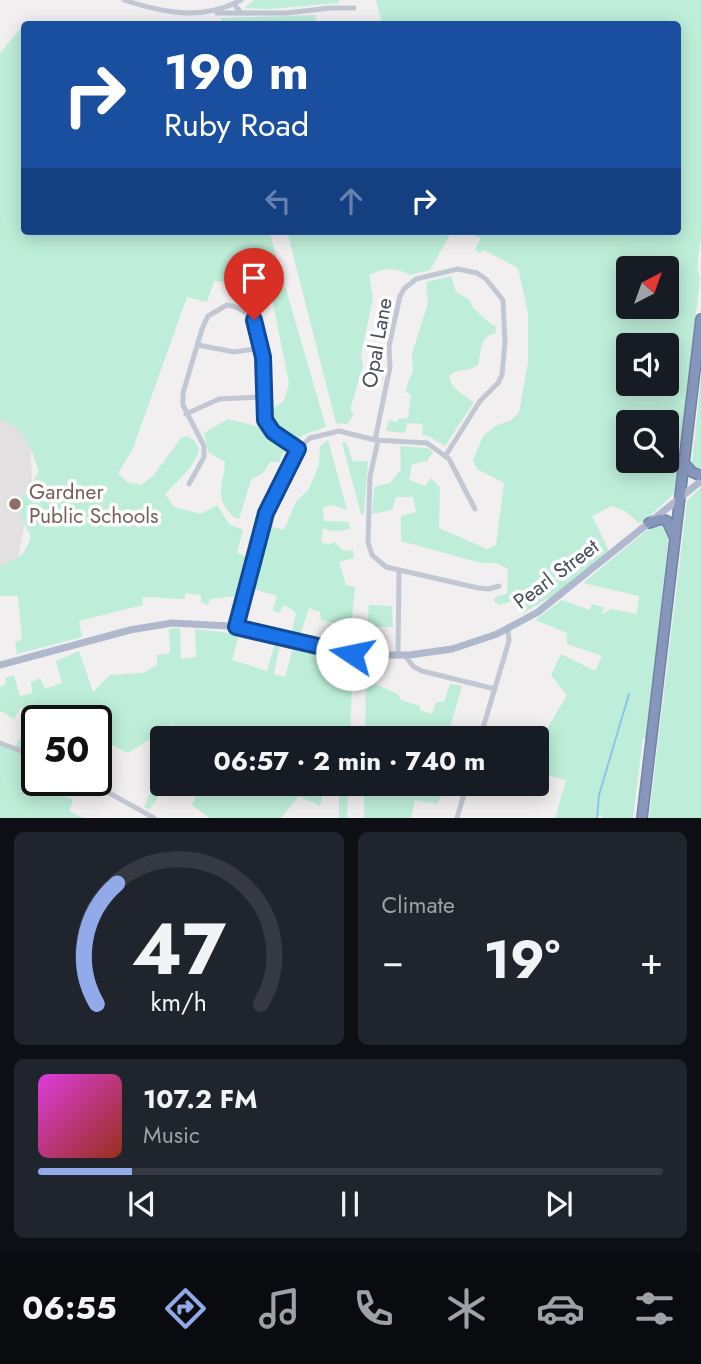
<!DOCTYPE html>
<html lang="en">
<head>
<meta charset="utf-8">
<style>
  body { margin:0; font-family:Jost,sans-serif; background:#20242c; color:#f1f3f6; height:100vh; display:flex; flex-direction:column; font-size:26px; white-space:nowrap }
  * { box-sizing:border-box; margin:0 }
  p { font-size:23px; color:#9ea1a6 }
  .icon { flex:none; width:38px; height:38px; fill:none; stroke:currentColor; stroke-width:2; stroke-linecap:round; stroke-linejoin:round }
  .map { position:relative; height:818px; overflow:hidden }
  .sheet { display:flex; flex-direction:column; gap:14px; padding:14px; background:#0d0f14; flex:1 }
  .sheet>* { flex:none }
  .top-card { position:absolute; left:21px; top:21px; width:660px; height:214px; border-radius:7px; box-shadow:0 4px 18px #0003; background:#1a4fa0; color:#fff; overflow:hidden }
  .needle { width:46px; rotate:41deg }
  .tools { position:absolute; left:616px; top:256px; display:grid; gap:14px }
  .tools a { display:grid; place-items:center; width:63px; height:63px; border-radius:7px; background:#171b24; box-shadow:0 4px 18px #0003; font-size:35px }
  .speed { position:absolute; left:21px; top:705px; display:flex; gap:14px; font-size:35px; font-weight:700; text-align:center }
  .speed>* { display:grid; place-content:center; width:91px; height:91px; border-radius:50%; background:#171b24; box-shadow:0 4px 18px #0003; line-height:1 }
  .speed .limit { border:4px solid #111; border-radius:10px; background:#fff; color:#111 }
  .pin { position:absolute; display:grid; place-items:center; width:60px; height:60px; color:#fff; margin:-72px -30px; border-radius:50% 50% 50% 0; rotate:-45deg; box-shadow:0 0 7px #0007 }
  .pin .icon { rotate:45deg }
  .me { position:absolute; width:77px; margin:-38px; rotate:281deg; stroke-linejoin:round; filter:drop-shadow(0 0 5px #0008) }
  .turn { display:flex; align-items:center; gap:24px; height:147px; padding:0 28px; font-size:32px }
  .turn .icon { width:91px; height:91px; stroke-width:2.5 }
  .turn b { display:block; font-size:49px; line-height:60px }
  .lanes { display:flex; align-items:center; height:66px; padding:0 28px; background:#0003; justify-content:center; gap:35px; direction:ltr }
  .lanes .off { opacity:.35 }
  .big { font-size:52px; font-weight:700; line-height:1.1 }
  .sheet .card { flex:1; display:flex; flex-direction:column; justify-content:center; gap:10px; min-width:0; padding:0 24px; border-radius:10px; background:#20242c }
  .sheet .dial { align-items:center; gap:0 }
  .dial svg { height:182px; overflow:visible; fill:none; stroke:#363941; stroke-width:7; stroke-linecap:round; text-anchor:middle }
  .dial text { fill:#f1f3f6; stroke:none }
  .song { display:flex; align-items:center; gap:21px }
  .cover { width:84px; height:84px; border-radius:10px; background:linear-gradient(135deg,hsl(300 70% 55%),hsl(10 70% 35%)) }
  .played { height:7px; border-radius:4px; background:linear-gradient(90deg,#92a9ea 15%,#363941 15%) }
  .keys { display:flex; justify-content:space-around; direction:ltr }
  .heat { display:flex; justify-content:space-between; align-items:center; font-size:38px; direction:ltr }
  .sheet .tiles { flex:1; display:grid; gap:14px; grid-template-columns:1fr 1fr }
  .card:last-child { grid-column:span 2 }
  .trip { position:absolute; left:150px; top:726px; width:399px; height:70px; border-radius:7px; background:#171b24; box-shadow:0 4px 18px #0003; font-weight:700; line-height:70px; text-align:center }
  .tabs { display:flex; height:112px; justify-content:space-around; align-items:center; background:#090b0e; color:#9ea1a6 }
  .tabs .icon { width:49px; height:49px }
  .tabs .active { color:#92a9ea }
  .tabs b { font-size:32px; color:#f1f3f6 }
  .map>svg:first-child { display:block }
  .education { fill:#e2e0e1 }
  .green { fill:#beeed9; fill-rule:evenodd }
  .water { fill:#8cc5ea }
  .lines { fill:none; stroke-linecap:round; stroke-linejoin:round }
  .stream { stroke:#8cc5ea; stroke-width:2 }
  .highway-casing { stroke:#7382a8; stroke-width:12 }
  .minor { stroke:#c2c8d3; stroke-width:5 }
  .major { stroke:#afb8cd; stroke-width:7 }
  .highway { stroke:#8797bc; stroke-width:9 }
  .route-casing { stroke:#114b97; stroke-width:18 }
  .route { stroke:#1a73e8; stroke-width:12 }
  .education-dot { fill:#8d6e63; stroke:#fff; stroke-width:2.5 }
  .labels { text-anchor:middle; stroke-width:7; stroke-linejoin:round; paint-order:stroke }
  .street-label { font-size:21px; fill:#474e5c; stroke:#fff }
  .education-label { font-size:21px; fill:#785e54; stroke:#fff; text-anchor:start }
</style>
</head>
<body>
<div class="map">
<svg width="701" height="818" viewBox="0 0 701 818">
  <rect width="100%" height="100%" fill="#f1efef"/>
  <path class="education" d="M0,415L30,430L32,485L18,559L0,566Z"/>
  <path class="green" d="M254,0H339V3L269,9L244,8Z
    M376,0H701V235L697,267L700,279L675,493L644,521L639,523L625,511L612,506L592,516L609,551L554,595L523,613L515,600L499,605L493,600L497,596L507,594L508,569L496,563H481L401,541V516L416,512L413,497H396L392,510L372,514L374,487L390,483L401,469L400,446L427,448L433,452L427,461L412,464L409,480L425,486L431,478L440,487L439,528L487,549L496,545L504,483L477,469L473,460L483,436L497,425L510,421L519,413L528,362V313L518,268L484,250L479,253L475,249L481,238L463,231H677V24H382ZM628,268H667V306H628ZM628,345H667V383H628ZM628,422H667V460H628Z
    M317,15L314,24H223L221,18Z
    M21,28H24V231H269L326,427L303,435L295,443L276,431L271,422L274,408L284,401L289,383L272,299L268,291H262L241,282L250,272L258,270L232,275L238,284L214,281L207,302L187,297L132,451L118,473L127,482L141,485L153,476L181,438L187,436L194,440L199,448L197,456L190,468L165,494L174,507L201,514L217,505L229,524L243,530L237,553L247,557L236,596L210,599L208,605L201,602V595L186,593L184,599L142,597L143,605L79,621L82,637L17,654L15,642L22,639L18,596H0V600V566C19,559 23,557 31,538C26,523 16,515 20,498L27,493L39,471C31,448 25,428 0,419V53Z
    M287,231H452L430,270L410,275C394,267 385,268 369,275L373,298L361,355L363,366L350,410L354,414L347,424L336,423Z
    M451,276L456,292L470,300L472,307L492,325H495L496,333C478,337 482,352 478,365C470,372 458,367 449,376C451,389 464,395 474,402L445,446L428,436L422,435L423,424L407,423L405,433L386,431L389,420L397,422L398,419L408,418L411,395L406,392L408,381L413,372L412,354L428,303L426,282Z
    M701,374V472H697L692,466Z
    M228,419L264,428L285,448L279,462H270L264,472L251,480L239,519C232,517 231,514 226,508C215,492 225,479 225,462L208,452L204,433Z
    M328,440L347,510L333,505L323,507L324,521L349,522L350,529L336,531L323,529L321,542L328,545L334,542L344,551L353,550L354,558L339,562L346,585L355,587L351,628L321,620L320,612L309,608L300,635L292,632L296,612L284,605L279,613L273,610L277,596L250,588L266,525L284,530L295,503L309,489L319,465L320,446Z
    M346,442L353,462L368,461L364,514H361L342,443Z
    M701,487V818H649L687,501Z
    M663,521L669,534L646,738H643L633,818H602L601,815L596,818H555L566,780L537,773V746L567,695L551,675L561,654L595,671L602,656L567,644V633L535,620L562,600L590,610L592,604L605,608L601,613L602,614L612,609L637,614L639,596L583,583L652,526Z
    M369,605L392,606L393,627H375L372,650L365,649Z
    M180,628L181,659L196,657L195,629L239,634L232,660L267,671L275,643L280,644L274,674L285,677L293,648L353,660L350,738H182L185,735L173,724L128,753L108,743L100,758L96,755V721H37L36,754L15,747L32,716L20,708L14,719L0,711V687L6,684L5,678L14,675L20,696L32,693L31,682L40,678L45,689L62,683L56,661L79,651L93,692L110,675L143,673L157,665V655L170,653L169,629Z
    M366,680L398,694L401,700L420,706V710L432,714L436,702H444L450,684L462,686L447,738H365Z
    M0,744L37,758V780L66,781L60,794L73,800L69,811L84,818H0Z
    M163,770V784H167L149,810L144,807L156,778Z
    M201,784H325L320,806L299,796L281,818H210L192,805Z
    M339,784H348L347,818H339Z
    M364,784H436L434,790L442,794L437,804L415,800L411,818H364Z"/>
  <path class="water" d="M247,248L263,252L270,259L269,266L250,272L238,284L229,262L234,255Z"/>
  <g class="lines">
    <path class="stream" d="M597,818L599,795L629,694"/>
    <g class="highway-casing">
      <path id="highway" d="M684,463L692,472L701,476
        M649,523L661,519L667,521L674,536
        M642,818L701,319"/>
    </g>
    <path class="minor" d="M124,0C163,13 202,21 241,0
      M234,4L241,13H286L330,8H354
      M217,13H241
      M198,345L234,352L261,348
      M186,414L219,399L263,397
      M375,440L390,367L389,346L400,296L404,289L416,279L458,269L477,273L486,279L503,300L505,342L502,375L498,383L480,401L446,455
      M378,441L370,476L368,542L372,555L386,567L478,588L489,589L499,586
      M189,484L204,457V446L183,405V393L202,329L208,316L227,305C282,314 253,384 265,420C270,435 285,441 298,449
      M236,627L267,509L298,449L310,438L339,431L375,440L427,443L449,459L475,509
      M404,655L414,667L422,671L495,689
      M398,656L399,570
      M480,738L509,641L508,629
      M0,743L37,757
      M86,780L154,818
      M457,818L467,784"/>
    <path class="major" d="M0,665L130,630L172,623L229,626L328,650L362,655H409L452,649L497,634L538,612L701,481"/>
    <use href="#highway" class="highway"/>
  </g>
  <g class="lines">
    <g class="route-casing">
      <path id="route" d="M254,320L263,357L265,420L273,432L298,449L266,513L236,627L352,654"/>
    </g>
    <use href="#route" class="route"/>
  </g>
  <circle class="education-dot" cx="15" cy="504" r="7"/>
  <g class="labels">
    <g class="street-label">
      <text transform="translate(377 343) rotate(-80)" y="7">Opal Lane</text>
      <text transform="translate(556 574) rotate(-37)" y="7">Pearl Street</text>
    </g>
    <g class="education-label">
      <text x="29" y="499">Gardner<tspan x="29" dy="24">Public Schools</tspan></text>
    </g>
  </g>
</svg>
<div class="tools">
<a><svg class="needle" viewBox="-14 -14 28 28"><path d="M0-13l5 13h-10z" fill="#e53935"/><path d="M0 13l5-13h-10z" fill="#9ea1a6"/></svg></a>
<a><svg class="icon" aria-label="sound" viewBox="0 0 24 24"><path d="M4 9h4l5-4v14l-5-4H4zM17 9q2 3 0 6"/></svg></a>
<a><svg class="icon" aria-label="search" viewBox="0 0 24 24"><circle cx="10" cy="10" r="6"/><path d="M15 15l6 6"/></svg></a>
</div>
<div class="speed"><div class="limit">50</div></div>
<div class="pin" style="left:254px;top:320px;background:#d93025"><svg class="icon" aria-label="arrive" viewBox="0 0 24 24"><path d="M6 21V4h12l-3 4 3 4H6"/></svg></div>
<svg class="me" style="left:352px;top:654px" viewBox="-20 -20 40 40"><circle r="19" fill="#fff"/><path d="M0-13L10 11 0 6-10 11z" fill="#1a73e8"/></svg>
<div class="trip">06:57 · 2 min · 740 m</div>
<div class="top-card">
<div class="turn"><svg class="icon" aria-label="right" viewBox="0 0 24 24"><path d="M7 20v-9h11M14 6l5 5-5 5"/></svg><div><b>190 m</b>Ruby Road</div></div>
<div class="lanes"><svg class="icon off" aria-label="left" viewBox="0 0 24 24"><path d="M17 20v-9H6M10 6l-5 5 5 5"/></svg><svg class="icon off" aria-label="ahead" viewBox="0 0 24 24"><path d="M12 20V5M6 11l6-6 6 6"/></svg><svg class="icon" aria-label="right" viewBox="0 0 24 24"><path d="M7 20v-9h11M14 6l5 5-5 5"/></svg></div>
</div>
</div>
<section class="sheet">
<div class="tiles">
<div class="card dial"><svg viewBox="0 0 100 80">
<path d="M14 69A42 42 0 1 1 86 69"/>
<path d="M14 69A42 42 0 0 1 23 16" stroke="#92a9ea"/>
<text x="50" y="56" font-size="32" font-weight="700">47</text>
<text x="50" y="72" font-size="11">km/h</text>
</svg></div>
<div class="card"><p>Climate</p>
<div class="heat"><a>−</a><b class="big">19°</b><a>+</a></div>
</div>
<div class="card">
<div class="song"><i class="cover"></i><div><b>107.2 FM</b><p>Music</p></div></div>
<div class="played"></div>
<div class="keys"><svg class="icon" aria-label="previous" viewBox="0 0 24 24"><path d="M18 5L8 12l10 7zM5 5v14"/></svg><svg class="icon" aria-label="pause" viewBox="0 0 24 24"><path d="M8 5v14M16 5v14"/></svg><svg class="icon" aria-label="next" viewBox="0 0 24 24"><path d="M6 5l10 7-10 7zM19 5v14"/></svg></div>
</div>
</div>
</section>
<nav class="tabs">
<b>06:55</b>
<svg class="icon active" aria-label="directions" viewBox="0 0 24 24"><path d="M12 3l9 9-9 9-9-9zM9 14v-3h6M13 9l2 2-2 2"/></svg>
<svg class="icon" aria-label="music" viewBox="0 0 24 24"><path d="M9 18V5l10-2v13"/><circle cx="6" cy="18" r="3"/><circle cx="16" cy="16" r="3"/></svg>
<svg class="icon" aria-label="phone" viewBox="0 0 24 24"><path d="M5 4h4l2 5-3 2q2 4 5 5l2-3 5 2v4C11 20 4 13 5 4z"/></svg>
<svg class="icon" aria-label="climate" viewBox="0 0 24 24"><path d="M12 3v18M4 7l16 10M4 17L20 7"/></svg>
<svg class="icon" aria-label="car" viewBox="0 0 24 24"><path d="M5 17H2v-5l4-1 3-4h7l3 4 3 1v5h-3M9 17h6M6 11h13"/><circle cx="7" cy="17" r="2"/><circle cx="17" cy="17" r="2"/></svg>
<svg class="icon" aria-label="filters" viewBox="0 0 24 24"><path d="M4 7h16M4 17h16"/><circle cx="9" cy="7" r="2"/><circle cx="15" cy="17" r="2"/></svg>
</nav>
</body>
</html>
